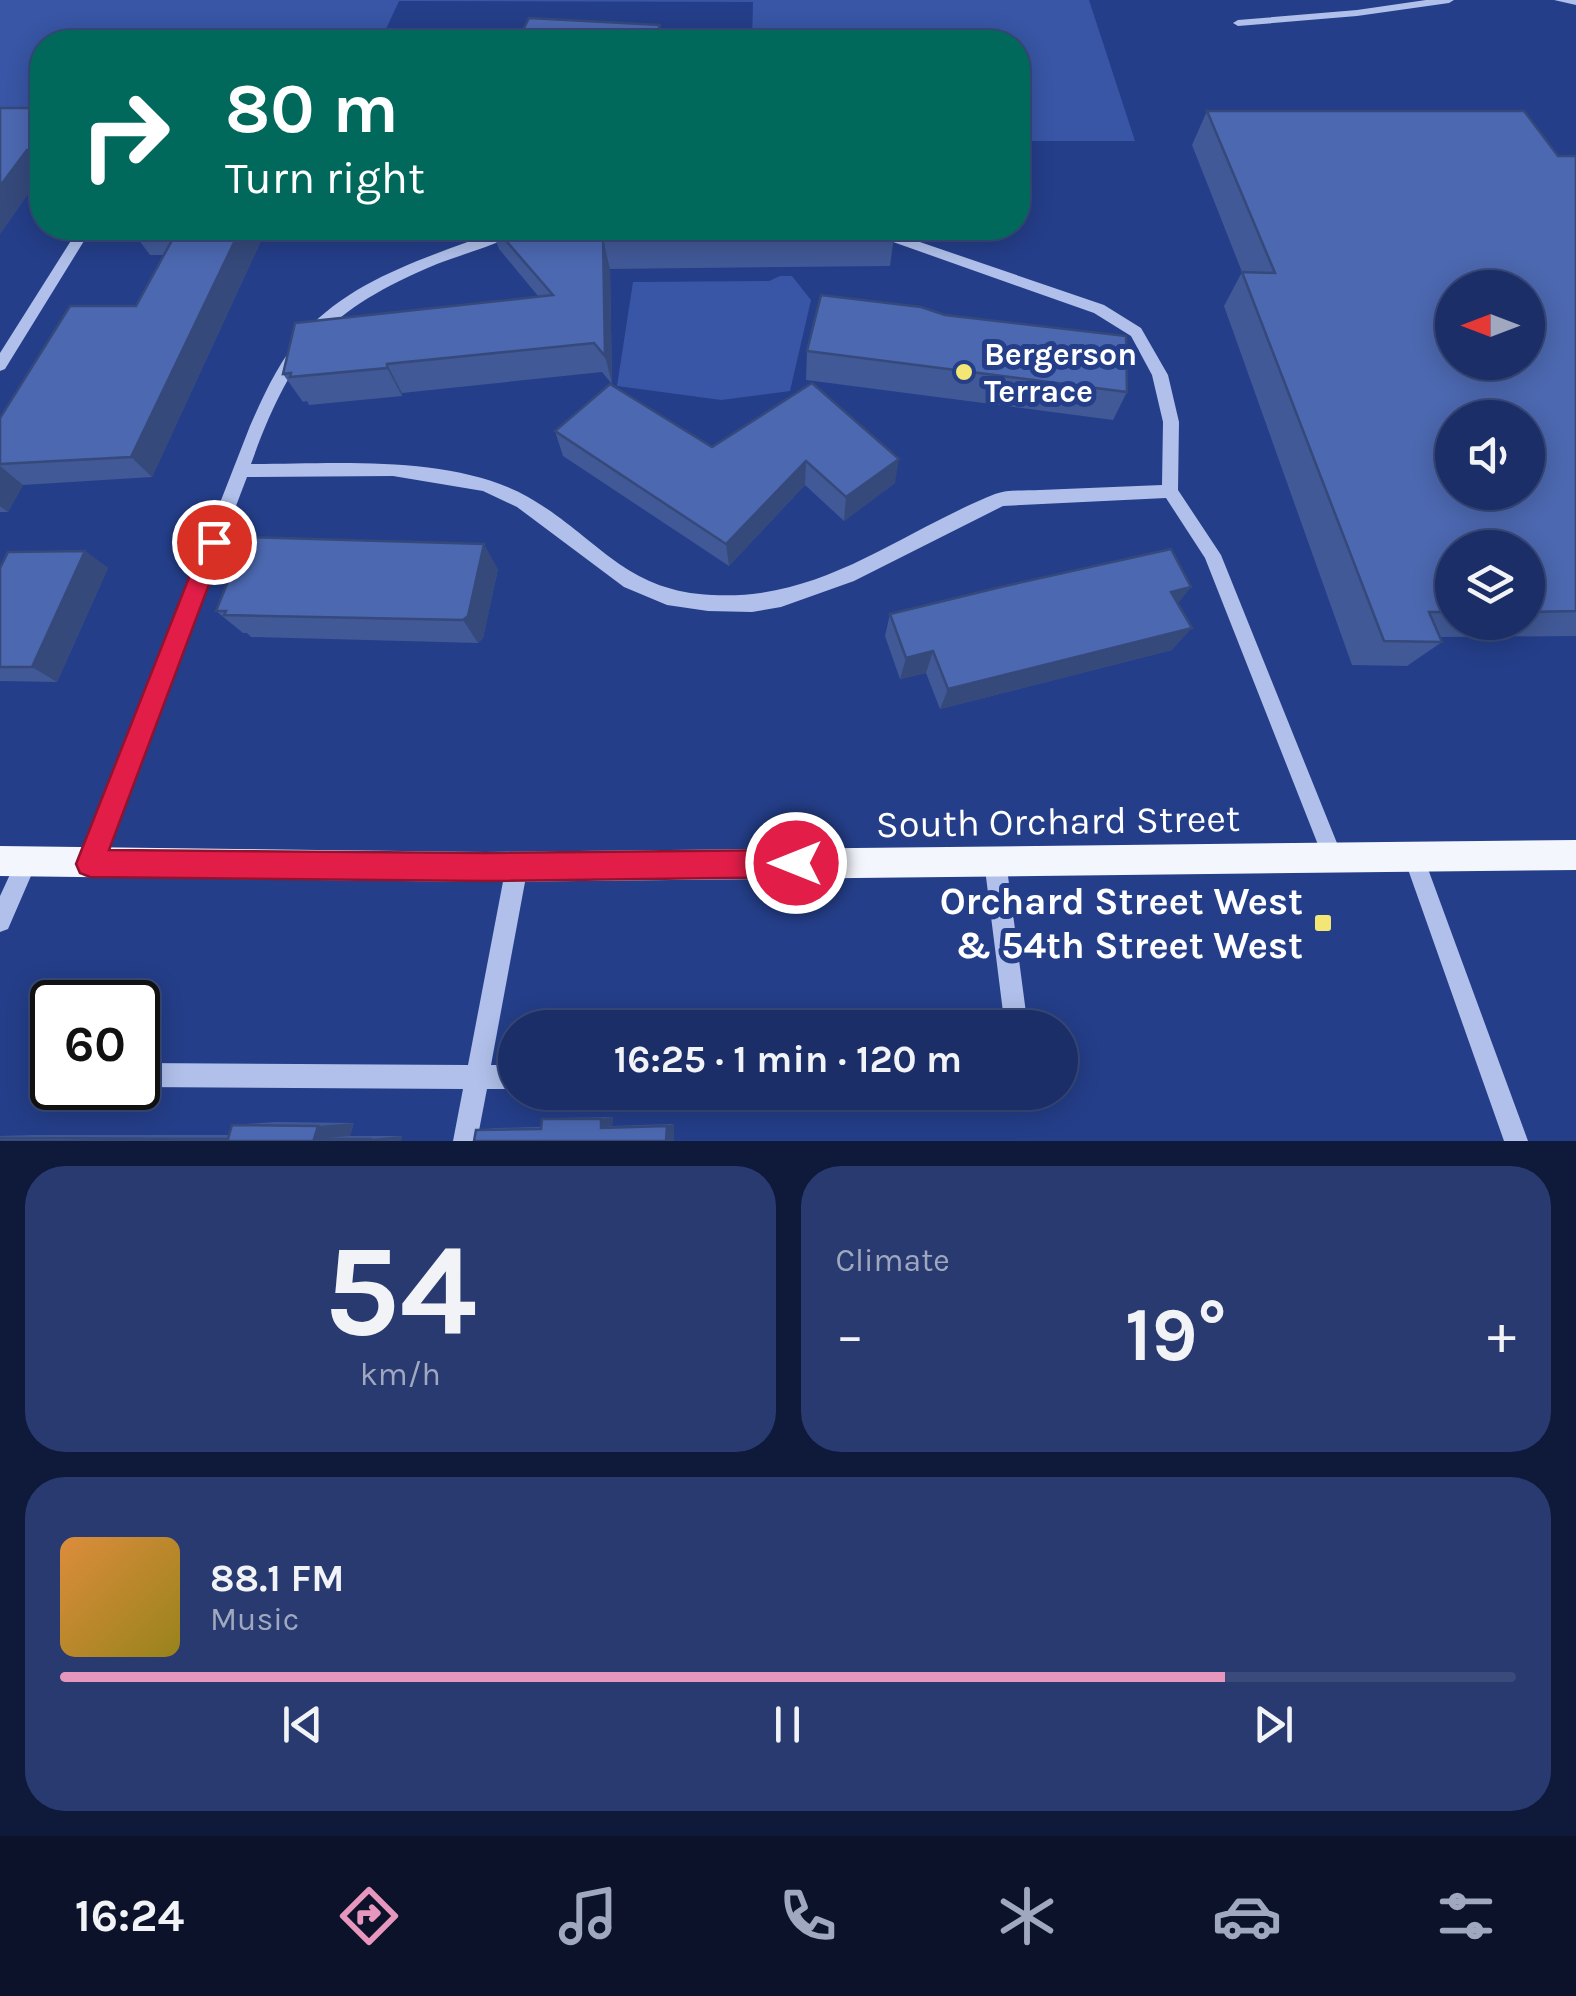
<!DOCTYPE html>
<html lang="en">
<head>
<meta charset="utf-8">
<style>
  body { margin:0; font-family:Karla,sans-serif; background:#283a70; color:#f1f3f6; height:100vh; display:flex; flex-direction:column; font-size:38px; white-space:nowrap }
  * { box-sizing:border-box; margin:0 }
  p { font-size:32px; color:#a0a8c0 }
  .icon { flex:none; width:55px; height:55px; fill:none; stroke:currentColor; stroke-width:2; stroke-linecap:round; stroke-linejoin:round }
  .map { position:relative; height:1141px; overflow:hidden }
  .sheet { display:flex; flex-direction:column; gap:25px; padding:25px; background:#0f1939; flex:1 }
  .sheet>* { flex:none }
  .hud { position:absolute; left:30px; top:30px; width:1000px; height:210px; border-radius:40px; box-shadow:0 5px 25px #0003,0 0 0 2px #394a7b; background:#00695c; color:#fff; overflow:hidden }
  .needle { width:65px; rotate:270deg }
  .controls { position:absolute; left:1435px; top:270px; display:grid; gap:20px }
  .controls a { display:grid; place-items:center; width:110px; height:110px; border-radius:50%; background:#1b2e67; box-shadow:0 5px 25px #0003,0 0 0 2px #394a7b; font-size:50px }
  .speed { position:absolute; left:30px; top:980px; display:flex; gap:20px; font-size:50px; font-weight:700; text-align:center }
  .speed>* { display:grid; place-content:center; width:130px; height:130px; border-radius:50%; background:#1b2e67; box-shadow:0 5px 25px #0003,0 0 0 2px #394a7b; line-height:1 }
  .speed .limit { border:5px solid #111; border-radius:15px; background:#fff; color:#111 }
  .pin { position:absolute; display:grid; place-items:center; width:85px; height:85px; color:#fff; margin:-42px; border:5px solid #fff; border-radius:50%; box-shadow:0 2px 10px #0007 }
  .me { position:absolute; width:110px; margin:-55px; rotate:270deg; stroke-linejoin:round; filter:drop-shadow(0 0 8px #0008) }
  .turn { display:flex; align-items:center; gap:35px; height:210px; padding:0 30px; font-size:45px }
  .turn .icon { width:130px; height:130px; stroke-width:2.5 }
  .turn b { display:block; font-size:70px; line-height:85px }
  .big { font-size:75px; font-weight:700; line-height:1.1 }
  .sheet .card { flex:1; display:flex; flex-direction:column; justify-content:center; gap:15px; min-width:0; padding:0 35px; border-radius:40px; background:#283a70 }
  .sheet .dial { align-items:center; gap:0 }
  .dial b { font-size:130px; line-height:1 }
  .song { display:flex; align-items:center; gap:30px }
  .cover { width:120px; height:120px; border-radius:15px; background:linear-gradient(135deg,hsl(30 70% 55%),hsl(50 70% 35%)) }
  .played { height:10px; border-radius:5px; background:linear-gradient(90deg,#e797bd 80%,#394a7b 80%) }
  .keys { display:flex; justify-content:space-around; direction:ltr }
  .heat { display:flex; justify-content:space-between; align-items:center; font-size:55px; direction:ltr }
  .sheet .tiles { flex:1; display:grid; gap:25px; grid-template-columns:1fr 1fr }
  .card:last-child { grid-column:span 2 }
  .trip { position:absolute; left:498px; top:1010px; width:580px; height:100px; border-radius:50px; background:#1b2e67; box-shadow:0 5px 25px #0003,0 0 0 2px #394a7b; font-weight:700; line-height:100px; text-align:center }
  .tabs { display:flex; height:160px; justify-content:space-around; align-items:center; background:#0b1229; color:#a0a8c0 }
  .tabs .icon { width:70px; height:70px }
  .tabs .active { color:#e797bd }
  .tabs b { font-size:45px; color:#f1f3f6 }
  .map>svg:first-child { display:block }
  .green { fill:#3856a5 }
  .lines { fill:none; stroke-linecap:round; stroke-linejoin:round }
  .minor { fill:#b0c0ea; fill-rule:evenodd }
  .major { fill:#f4f6fe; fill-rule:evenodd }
  .wall { fill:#415997; fill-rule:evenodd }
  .shaded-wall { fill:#35497b }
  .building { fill:#4c68b0; stroke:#35497b; stroke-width:2.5; fill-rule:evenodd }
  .route { fill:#e11d48; stroke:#92132f; stroke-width:2.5 }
  .poi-dot { fill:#f4e674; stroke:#243e89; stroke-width:4 }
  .labels { text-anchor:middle; stroke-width:10; stroke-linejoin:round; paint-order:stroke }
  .poi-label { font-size:32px; font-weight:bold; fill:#fff; stroke:#243e89; text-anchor:start }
  .near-street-label { font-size:38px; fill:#fff; stroke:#243e89 }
  .near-poi-label { font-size:38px; font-weight:bold; fill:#fff; stroke:#243e89; text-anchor:end }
</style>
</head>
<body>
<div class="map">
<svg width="1576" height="1141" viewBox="0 0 1576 1141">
  <rect width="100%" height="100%" fill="#243e89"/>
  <path class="green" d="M0,0H1089L1135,141H1018V42H752L753,2L399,1L380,42H42V115H0Z
    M780,276H792L811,300L790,391L721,400L617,386L633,282L769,281Z"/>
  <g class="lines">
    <path class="minor" d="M1426,0H1454L1449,3L1357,16L1238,26L1233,23L1238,20L1357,10Z
      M1554,0H1576V5Z
      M79,228H92L5,369L0,371V353Z
      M504,228H522C500,246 464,253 437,264C325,311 292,351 251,464C336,464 452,454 528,497C597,536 623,591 712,595C822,601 898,533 995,494C1008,489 1026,491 1040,490C1081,488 1121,487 1162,485L1163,422L1152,375L1131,336L1094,313L862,231L861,228H879L1104,305L1141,328L1168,375L1179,422L1178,490L1221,555L1343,858L1340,865L1333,868L1326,865L1205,558L1166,498L1003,506L854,581L781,607L752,612L708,611L667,605L624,587L517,507L483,491L393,476L247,477L97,871L90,875L83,871L79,864L250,426C265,392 280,359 305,332C355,276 437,255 504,228Z
      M1414,848L1421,851L1424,858L1528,1141H1504L1404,858L1407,851Z
      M995,850L1002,854L1006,861L1028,1028H1005L984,861L988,854Z
      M26,851L33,855L37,862L8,929L0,932V896L19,855Z
      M517,855L524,859L528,866L491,1065H515V1089H487L477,1141H453L463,1089L138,1087V1063L468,1065L506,866L510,859Z"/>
    <path class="major" d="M1576,840V870L485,882L0,876V846L485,852Z"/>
  </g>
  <path class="wall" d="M0,108H42V174L0,234Z
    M1207,111L1558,156H1576V636L1440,637L1442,642L1407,666L1352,665L1224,306L1242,272L1192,145ZM1452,548H1528V622H1452Z
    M135,228H267L152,477L23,485L8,512H0V418L136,306L164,255H150L132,231Z
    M491,228H872L894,236L890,266L610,269L612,384L602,372L402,393V396L309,405L307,401L303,402L283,374L538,296L499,249Z
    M807,351L1127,392L1113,420L806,380Z
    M812,383L895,483L844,521L805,485L729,566L563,456L555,431L712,447Z
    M85,551L108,568L57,682L0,681V568Z
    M498,569L483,638L478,643L251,637L247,633H243L216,611Z
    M1191,587L1177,604L1172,650L940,709L926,673L900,679L885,636L890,614Z
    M613,1117L612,1126L674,1124V1141L476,1130L495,1128L541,1127L542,1119L557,1118Z
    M275,1122L354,1123L350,1136H402L401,1141H0V1136L35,1135H229L232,1125Z"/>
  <path class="shaded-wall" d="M660,25L662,42H654Z
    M27,150L42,169V174L0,234V186Z
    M241,228H267L152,477L131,457Z
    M603,239L610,269L612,384L605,356Z
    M387,364L402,393V396L387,368Z
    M899,459L895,483L844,521L846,497Z
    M806,461L805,485L729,566L726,544Z
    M0,466L23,485L8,512L0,506Z
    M484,544L498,569L483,638L478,643L463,620Z
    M85,551L108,568L57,682L32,667Z
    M1191,587L1172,610L1171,592Z
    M1192,628L1172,650L940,709L948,689Z
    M933,651L926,673L900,679L906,658Z
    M613,1117L612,1126L601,1128V1119Z
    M354,1123L350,1136L314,1139L318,1126Z
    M674,1124V1141H666L667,1126Z
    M402,1136L401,1141H369L370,1139Z"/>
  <path class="building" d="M529,18L660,25L654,42H517Z
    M0,108H42V150H27L0,186Z
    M1207,111H1524L1558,156H1576V611L1528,612V548H1452V612H1429L1442,642L1384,641L1242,272L1275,273ZM1452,288H1528V362H1452ZM1452,418H1528V492H1452Z
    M1018,138H1020L1021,178H1018Z
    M135,228H241L131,457L0,464V418L70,306H136L176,233L132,231Z
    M495,228H872L894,236L603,239L605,356L594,343L387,364V368L290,377L291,373L283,374L295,323L553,295Z
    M821,295L921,307L945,315L1126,336L1127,392L807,351Z
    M812,383L899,459L846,497L806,461L726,544L555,431L610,384L712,447Z
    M246,537L484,544L468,616L463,620L224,615L226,611H216Z
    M1171,549L1191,587L1171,592L1192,628L948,689L933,651L906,658L890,614L1005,586Z
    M85,551L32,667H0V568L8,552Z
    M542,1119H601V1128L667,1126L666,1141H474L476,1130L541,1129Z
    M232,1125L318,1126L314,1139H370L369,1141H0V1138L228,1139Z"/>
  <path class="route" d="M214,533L225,542L109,850L485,853L796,850L806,854L810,863L806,873L796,877L485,881L90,877L80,873L76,864L203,542Z"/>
  <g class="poi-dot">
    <circle cx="964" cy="372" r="10"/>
    <rect x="1313" y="913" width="20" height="20" rx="5"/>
  </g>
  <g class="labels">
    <g class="poi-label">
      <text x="984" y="365">Bergerson<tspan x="984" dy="37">Terrace</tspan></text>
    </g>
    <g class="near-street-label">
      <text transform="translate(1058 821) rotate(-1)" y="13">South Orchard Street</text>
    </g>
    <g class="near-poi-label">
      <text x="1303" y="914">Orchard Street West<tspan x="1303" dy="44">&amp; 54th Street West</tspan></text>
    </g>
  </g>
</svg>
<div class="controls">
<a><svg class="needle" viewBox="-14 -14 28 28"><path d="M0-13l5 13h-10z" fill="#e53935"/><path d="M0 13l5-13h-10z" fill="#a0a8c0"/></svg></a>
<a><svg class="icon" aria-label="sound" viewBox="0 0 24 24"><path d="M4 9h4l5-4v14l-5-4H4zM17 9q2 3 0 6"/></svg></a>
<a><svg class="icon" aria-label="layers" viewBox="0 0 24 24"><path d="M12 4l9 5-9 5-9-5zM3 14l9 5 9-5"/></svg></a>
</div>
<div class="speed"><div class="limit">60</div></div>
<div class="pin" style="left:214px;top:542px;background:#d93025"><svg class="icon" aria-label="arrive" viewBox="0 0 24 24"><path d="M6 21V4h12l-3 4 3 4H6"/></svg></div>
<svg class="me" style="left:796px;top:863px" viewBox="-20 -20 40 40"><circle r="17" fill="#e11d48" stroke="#fff" stroke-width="3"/><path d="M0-11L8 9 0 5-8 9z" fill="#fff"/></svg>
<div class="trip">16:25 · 1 min · 120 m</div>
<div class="hud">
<div class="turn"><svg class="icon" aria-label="right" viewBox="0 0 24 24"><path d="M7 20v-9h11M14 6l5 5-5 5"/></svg><div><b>80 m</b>Turn right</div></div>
</div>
</div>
<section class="sheet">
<div class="tiles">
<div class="card dial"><b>54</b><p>km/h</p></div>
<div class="card"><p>Climate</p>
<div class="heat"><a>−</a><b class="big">19°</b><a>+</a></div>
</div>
<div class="card">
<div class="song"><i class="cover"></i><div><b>88.1 FM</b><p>Music</p></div></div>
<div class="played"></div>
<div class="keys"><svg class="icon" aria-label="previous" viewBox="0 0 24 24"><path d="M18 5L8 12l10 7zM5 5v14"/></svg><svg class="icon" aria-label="pause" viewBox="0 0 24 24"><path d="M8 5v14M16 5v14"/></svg><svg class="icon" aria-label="next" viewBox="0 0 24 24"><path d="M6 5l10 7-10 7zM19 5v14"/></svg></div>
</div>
</div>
</section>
<nav class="tabs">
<b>16:24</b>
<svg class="icon active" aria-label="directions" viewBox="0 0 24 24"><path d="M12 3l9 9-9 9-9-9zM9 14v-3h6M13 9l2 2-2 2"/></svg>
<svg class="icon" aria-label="music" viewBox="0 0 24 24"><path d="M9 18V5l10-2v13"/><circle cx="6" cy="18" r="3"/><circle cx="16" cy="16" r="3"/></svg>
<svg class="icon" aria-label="phone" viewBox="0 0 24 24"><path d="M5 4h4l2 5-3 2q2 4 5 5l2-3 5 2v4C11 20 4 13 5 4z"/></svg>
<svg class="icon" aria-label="climate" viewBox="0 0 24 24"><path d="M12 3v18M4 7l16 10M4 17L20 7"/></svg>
<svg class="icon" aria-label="car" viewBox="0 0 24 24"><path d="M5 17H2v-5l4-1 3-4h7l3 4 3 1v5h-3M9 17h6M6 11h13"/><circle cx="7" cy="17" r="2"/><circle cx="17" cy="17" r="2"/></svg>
<svg class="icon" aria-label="filters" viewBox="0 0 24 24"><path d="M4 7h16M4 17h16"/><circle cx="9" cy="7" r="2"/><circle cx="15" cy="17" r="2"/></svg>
</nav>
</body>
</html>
